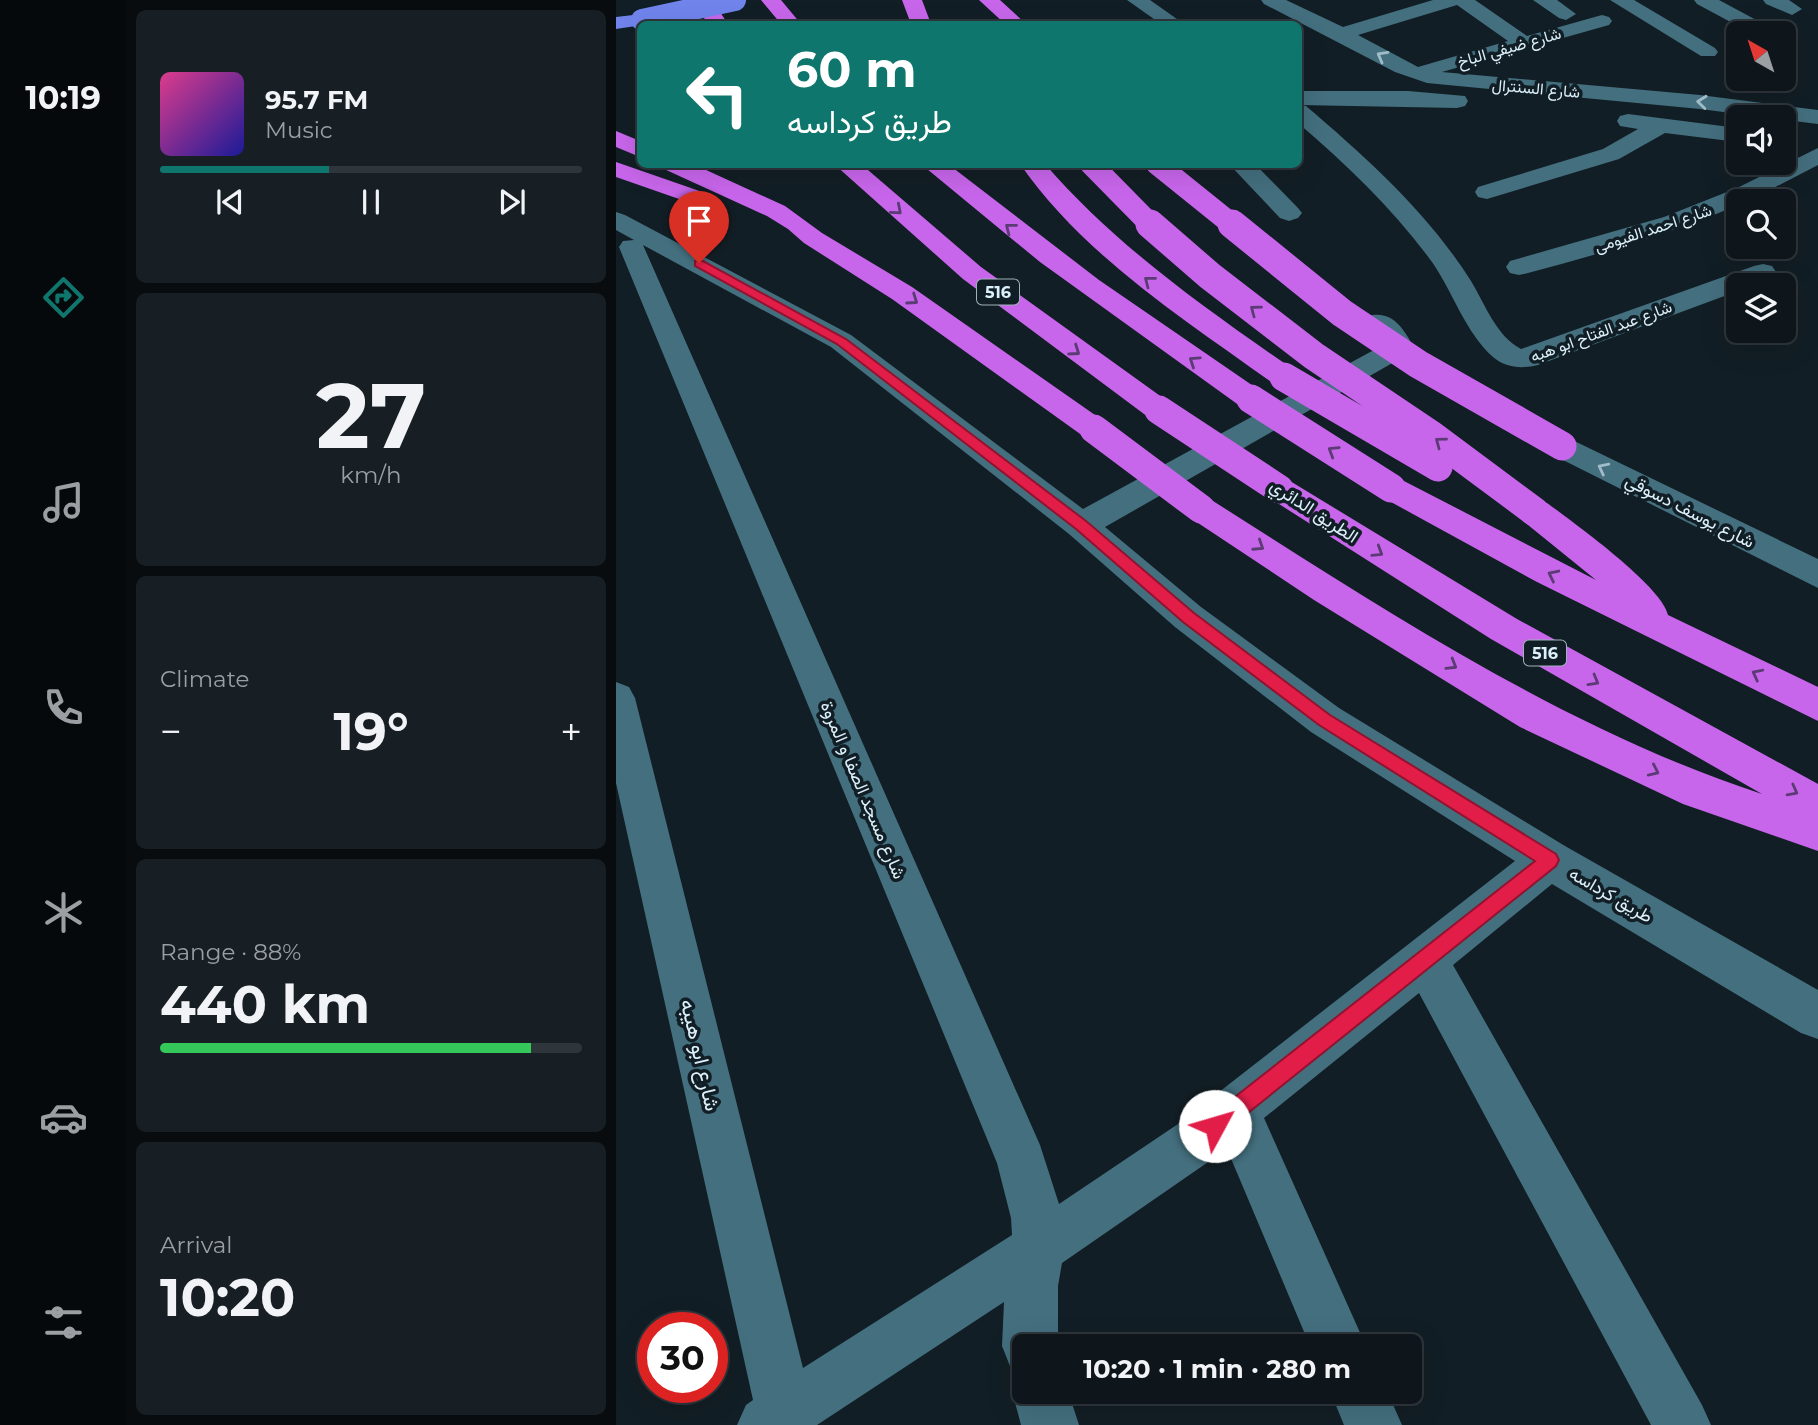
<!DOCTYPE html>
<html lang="en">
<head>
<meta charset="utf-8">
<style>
  body { margin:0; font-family:Montserrat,Vazirmatn,sans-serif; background:#171f25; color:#f1f3f6; height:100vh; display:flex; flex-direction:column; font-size:26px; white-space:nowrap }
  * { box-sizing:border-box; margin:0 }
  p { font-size:23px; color:#9b9fa3 }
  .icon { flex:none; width:38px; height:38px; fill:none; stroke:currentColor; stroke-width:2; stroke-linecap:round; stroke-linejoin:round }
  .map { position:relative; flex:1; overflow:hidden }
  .panel { display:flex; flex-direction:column; gap:10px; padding:10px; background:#080c0f; width:490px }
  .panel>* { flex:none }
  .top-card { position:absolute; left:21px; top:21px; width:665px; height:147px; border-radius:10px; box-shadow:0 7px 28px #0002,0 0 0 2px #2e353b; background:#0f766e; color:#fff; overflow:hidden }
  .needle { width:46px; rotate:321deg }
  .controls { position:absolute; left:1110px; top:21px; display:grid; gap:14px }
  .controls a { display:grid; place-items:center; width:70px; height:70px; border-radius:10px; background:#0e161c; box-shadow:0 7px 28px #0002,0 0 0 2px #2e353b; font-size:35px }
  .speed { position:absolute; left:21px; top:1312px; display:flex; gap:14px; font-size:35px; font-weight:700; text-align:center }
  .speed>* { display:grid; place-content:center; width:91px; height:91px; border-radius:50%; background:#0e161c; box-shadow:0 7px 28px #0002,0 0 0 2px #2e353b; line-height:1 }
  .speed .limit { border:10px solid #d22; background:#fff; color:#111 }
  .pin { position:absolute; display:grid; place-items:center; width:60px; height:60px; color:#fff; margin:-72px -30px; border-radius:50% 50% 50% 0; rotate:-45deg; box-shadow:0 0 7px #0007 }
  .pin .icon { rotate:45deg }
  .me { position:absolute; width:77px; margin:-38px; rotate:51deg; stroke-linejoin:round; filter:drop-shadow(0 0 5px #0008) }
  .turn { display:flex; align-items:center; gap:24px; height:147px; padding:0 35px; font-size:32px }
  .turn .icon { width:91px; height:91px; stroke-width:2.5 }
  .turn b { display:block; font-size:49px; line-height:60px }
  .big { font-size:52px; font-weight:700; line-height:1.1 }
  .panel .tile { flex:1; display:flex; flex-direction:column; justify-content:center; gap:10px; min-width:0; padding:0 24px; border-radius:10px; background:#171f25 }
  .panel .dial { align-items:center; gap:0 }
  .dial b { font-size:91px; line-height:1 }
  .song { display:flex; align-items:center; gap:21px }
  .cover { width:84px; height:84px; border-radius:10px; background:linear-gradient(135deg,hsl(330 70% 55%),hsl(240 70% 35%)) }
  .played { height:7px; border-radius:4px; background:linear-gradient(90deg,#0f766e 40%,#2e353b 40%) }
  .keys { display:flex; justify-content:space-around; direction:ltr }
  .heat { display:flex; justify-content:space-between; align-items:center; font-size:38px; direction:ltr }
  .charge { height:10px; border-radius:5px; background:linear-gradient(90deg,#34c759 88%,#2e353b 0) }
  .trip { position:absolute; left:396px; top:1334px; width:410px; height:70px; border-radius:10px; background:#0e161c; box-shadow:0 7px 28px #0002,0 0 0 2px #2e353b; font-weight:700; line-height:70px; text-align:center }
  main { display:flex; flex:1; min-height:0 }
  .menu { display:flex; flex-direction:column; width:126px; justify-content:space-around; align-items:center; background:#06090b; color:#9b9fa3 }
  .menu .icon { width:49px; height:49px }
  .menu .active { color:#0f766e }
  .menu b { font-size:32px; color:#f1f3f6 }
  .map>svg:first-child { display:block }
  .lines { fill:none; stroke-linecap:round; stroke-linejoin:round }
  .minor { fill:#446f7e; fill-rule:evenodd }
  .major { fill:#7084ec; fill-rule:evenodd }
  .highway { fill:#c866eb; fill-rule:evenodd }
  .major-bridge { stroke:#7084ec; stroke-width:22 }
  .highway-bridge-far1 { stroke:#c866eb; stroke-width:22 }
  .highway-bridge { stroke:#c866eb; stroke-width:29 }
  .oneway { stroke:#9fbcc8 }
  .oneway2 { stroke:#5b3b74 }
  .route { fill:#e11d48; stroke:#92132f; stroke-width:2 }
  .labels { text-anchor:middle; stroke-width:7; stroke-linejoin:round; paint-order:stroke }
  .far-street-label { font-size:16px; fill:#dbf0fa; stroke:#121e25 }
  .shield { fill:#121e25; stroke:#9fb1ba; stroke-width:2 }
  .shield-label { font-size:16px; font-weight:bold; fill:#dbf0fa }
  .street-label { font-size:18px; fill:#dbf0fa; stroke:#121e25 }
  .near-street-label { font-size:21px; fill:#dbf0fa; stroke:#121e25 }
</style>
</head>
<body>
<main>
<nav class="menu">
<b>10:19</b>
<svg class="icon active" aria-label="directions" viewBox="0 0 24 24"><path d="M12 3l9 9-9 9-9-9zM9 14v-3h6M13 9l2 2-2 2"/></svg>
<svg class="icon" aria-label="music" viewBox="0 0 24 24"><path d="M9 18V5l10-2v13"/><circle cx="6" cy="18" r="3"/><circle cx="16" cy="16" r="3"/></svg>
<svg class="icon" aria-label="phone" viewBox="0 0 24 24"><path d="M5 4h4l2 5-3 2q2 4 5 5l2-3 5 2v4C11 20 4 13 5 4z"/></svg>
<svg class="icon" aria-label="climate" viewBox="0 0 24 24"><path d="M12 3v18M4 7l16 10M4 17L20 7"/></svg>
<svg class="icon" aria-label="car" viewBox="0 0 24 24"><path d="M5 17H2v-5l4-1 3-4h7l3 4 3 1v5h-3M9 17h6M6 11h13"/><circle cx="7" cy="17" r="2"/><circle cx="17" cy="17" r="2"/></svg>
<svg class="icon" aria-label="filters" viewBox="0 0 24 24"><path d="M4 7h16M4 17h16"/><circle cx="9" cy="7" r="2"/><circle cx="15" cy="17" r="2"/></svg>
</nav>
<section class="panel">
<div class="tile">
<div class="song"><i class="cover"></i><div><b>95.7 FM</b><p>Music</p></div></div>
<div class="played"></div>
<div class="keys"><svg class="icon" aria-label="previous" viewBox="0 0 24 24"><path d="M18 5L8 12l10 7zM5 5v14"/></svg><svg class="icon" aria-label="pause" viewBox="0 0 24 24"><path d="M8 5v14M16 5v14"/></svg><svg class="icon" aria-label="next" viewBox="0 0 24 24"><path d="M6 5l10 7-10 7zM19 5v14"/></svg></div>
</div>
<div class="tile dial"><b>27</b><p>km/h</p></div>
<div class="tile"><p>Climate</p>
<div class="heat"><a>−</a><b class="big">19°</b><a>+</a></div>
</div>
<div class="tile"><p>Range · 88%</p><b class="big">440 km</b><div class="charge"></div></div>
<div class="tile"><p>Arrival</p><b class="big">10:20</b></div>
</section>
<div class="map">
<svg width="1202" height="1425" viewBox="0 0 1202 1425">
  <rect width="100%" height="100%" fill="#121e25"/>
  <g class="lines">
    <path class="minor" d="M511,0H534L568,24H545Z
      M645,0H670L727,27L817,0H859L911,36L986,15L993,17L996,21L993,25L826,72L1084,95L1202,110V124L1084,109L811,83L779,72L648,4ZM841,5L892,41L802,67L742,35Z
      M917,0H941L960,14L950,20L943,18Z
      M994,0H1018L1099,48L1102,52L1099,56H1085Z
      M1078,0H1103L1157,29L1160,33H1135L1081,4Z
      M1147,0H1173L1186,9L1176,15L1150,4Z
      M682,91H792L849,96L852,101L849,106L841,108L683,105L690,106C751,158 812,213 855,281C869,304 880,336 905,349L1138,266L1147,264L1156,266L1160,272C1152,284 1135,285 1122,285V291L922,365C906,369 890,368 877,357C849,332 837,292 816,262C778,210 731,165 682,123Z
      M1012,114L1122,128V142L1049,133L1003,159L871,199L862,197L859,192L862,187L987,149L1022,129L1004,126L1001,121L1004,116Z
      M1202,148V165L1138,198L1122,201V205C1054,234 983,254 912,273L903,275L894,273L890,267L894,261L1048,217L1121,188Z
      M613,164H639L682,208L686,213L682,218L673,221L664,218Z
      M0,212L9,215L235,335L467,509L767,345L763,335L748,322L752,316C775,310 786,326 796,344L787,357L489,527L585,607L723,708L949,846L1202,990V1039L1185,1033L936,884L837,965L1086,1405L1095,1425H1035L803,993L648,1118L750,1346H694L611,1149L446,1263L442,1286V1346H408V1391H452L463,1425H405L396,1391L405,1370L394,1366L386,1346L388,1302L201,1425H121L130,1405L137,1400L0,783V682L13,687L19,698L187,1368L396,1235L395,1218L381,1163L3,247L7,241L18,240L0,230ZM27,245L215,347L453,534L559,627L695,732L899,861L562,1124L443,1204L424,1145Z
      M946,435L1202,559V588L935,454L930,446L935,438Z
      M714,1391H771L786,1425H728Z"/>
    <path class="major" d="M26,14L33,16L36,20L33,24L0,29V17Z"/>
    <path class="highway" d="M76,0H96L112,24H92Z
      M145,0H165L185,24H165Z
      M286,0H306L315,24H295Z
      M363,0H384L410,24H389Z
      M0,131L24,141V157L0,147Z
      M0,162L95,195L98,200L95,205L86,207L0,177Z
      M44,164H77L169,206L206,233L296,287L489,422L493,429L489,436L478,439L467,436L276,299L188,243L172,229L151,216L48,169Z
      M218,164H245L365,267L554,403L558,410L554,417L543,420L532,417L347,279Z
      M305,164H332L483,280L646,392L650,399L646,406L635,409L624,406L424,262Z
      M404,164H429C501,247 589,308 678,370L683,377L678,384L668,387L658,384C569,320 468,256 404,164Z
      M775,476L786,480L980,580L907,521L902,512L907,503L919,500L931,503C957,522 1047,587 1052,615L1202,687V721L921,582L764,496L759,488L764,480Z
      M663,477L674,481L901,619L1202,784V851L1067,804L904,727L698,600L573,517L568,509L573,501L585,497L597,501C771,611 948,729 1146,794L875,639L652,497L647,489L652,481Z"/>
    <path class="major-bridge" d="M26,20L119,0"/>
    <path class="highway-bridge-far1" d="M475,164L536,226
      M541,164L618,226"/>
    <path class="highway-bridge" d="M534,224L594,276L698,356L814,434L919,512
      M616,224L726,313L802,364L946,446
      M668,377L822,467
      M635,399L775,488
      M543,410L663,489
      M478,429L585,509"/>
  </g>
  <defs><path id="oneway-chevron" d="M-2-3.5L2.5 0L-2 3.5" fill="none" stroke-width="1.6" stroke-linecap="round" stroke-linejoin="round" transform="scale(1.75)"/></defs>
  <g class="oneway">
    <use href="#oneway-chevron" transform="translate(766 56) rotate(-151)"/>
    <use href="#oneway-chevron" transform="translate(1086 102) rotate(-174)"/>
    <use href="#oneway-chevron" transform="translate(987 468) rotate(-153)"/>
  </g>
  <g class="oneway2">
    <use href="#oneway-chevron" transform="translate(281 210) rotate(41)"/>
    <use href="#oneway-chevron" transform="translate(394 228) rotate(-142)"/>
    <use href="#oneway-chevron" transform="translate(533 281) rotate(-142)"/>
    <use href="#oneway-chevron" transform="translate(297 300) rotate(35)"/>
    <use href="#oneway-chevron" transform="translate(639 310) rotate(-143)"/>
    <use href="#oneway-chevron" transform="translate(459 351) rotate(35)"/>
    <use href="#oneway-chevron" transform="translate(578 361) rotate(-146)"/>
    <use href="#oneway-chevron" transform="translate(824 442) rotate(-143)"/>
    <use href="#oneway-chevron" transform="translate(717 451) rotate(-148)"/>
    <use href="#oneway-chevron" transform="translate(643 546) rotate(33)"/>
    <use href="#oneway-chevron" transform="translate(762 552) rotate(32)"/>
    <use href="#oneway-chevron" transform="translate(937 575) rotate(-154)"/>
    <use href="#oneway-chevron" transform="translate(836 665) rotate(31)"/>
    <use href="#oneway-chevron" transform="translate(1141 674) rotate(-153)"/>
    <use href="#oneway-chevron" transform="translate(978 681) rotate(30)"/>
    <use href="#oneway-chevron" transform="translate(1038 771) rotate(25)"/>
    <use href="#oneway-chevron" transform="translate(1177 791) rotate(28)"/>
  </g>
  <path class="route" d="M79,261H87L230,339L470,521L578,613L714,715L940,854L943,860L940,866L607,1133L599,1136L592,1133L589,1126L592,1118L919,861L703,725L567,622L460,529L221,344L79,266Z"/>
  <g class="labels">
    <g class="far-street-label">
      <text transform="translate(893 47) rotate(-16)" y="6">شارع ضيفي الباخ</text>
      <text transform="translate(920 88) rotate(5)" y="6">شارع السنترال</text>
      <text transform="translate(1037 228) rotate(-18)" y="6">شارع احمد الفيومى</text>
      <text transform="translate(985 331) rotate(-20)" y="6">شارع عبد الفتاح ابو هبه</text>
    </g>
    <g class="shield">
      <rect x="361" y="279.5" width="42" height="25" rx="5"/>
      <rect x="908" y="640.5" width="42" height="25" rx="5"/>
    </g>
    <g class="shield-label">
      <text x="382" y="298">516</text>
      <text x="929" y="659">516</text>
    </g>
    <g class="street-label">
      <text transform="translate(698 511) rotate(33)" y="6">الطريق الدائري</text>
      <text transform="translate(1074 511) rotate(27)" y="6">شارع يوسف دسوقي</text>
      <text transform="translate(247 790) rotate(67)" y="6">شارع مسجد الصفا و المروة</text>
      <text transform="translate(995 895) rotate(30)" y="6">طريق كرداسه</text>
    </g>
    <g class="near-street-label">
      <text transform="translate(84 1055) rotate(77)" y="7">شارع ابو هيبه</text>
    </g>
  </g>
</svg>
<div class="controls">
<a><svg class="needle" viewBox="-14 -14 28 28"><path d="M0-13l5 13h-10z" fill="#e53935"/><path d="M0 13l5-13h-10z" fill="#9b9fa3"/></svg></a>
<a><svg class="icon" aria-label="sound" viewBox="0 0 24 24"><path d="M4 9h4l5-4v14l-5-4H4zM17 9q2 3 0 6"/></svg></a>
<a><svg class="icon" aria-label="search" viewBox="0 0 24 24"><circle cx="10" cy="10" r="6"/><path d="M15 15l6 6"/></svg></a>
<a><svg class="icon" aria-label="layers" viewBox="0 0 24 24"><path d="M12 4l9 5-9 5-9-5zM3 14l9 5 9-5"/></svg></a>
</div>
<div class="speed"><div class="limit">30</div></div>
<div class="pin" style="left:83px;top:263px;background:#d93025"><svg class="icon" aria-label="arrive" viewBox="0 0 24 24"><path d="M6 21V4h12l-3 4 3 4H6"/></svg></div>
<svg class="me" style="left:599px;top:1126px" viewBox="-20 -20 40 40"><circle r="19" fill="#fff"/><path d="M0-13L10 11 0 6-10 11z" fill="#e11d48"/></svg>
<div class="trip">10:20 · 1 min · 280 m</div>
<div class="top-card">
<div class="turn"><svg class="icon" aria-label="left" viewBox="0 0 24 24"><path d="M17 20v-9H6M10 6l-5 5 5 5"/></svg><div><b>60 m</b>طريق كرداسه</div></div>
</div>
</div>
</main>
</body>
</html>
